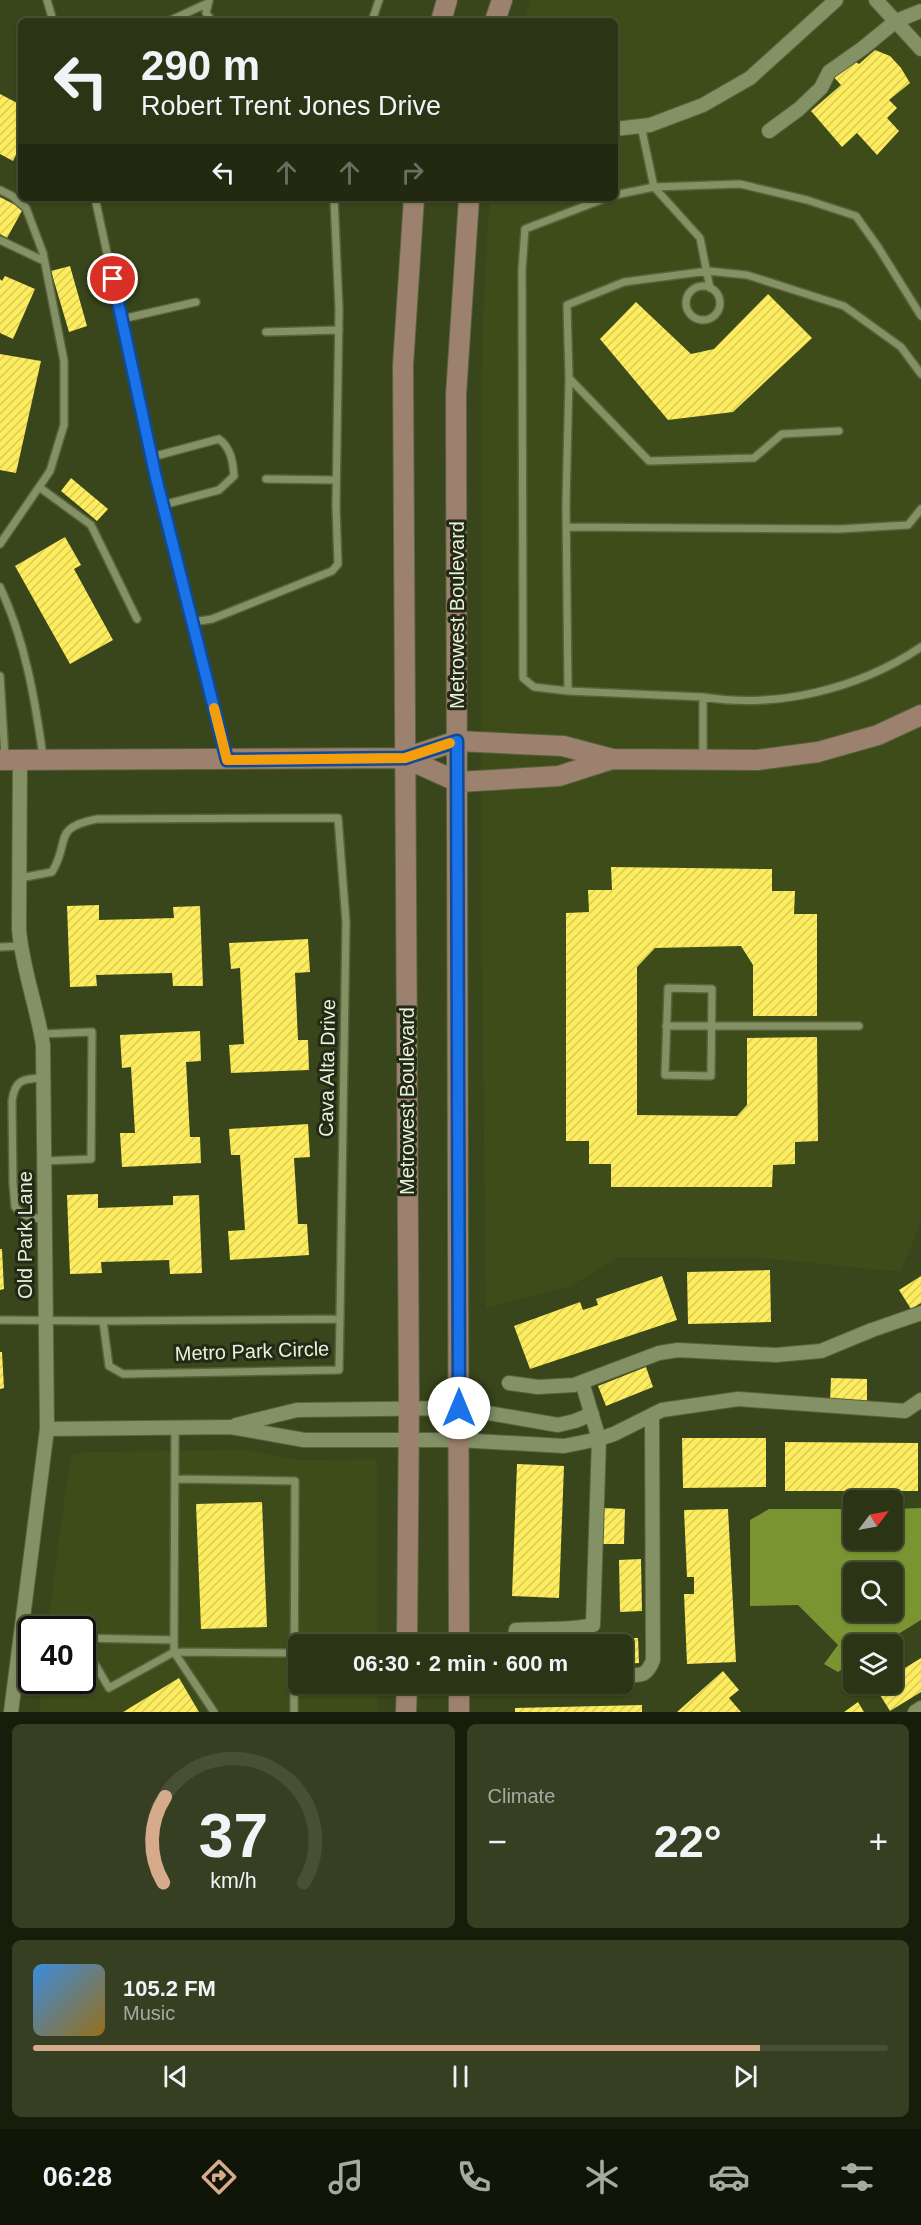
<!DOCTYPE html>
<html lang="en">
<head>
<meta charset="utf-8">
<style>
  body { margin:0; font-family:Arial,sans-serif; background:#373f22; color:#f1f3f6; height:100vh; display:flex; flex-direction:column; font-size:22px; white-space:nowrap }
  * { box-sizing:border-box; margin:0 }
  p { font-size:20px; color:#a6aaa0 }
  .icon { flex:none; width:33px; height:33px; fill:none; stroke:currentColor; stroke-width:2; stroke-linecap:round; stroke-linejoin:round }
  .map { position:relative; height:1712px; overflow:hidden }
  .panel { display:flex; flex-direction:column; gap:12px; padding:12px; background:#181d0b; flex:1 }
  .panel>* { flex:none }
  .banner { position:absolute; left:18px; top:18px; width:600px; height:183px; border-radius:9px; box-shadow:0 2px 4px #0004,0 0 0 2px #474f34; background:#2b3414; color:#f1f3f6; overflow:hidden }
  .needle { width:39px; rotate:58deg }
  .fabs { position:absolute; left:843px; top:1490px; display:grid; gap:12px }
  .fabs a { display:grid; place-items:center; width:60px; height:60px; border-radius:9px; background:#2b3414; box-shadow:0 2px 4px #0004,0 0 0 2px #474f34; font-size:30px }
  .speed { position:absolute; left:18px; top:1616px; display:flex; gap:12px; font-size:30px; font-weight:700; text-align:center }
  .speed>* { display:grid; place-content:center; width:78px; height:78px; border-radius:50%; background:#2b3414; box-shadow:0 2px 4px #0004,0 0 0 2px #474f34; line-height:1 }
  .speed .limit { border:3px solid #111; border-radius:9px; background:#fff; color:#111 }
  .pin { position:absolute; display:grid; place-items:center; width:51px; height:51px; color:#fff; margin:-26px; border:3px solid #fff; border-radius:50%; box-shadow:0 2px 6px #0007 }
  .me { position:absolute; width:66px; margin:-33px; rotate:0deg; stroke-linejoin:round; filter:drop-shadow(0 0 4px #0008) }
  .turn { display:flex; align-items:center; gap:21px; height:126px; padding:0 24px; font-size:27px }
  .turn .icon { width:78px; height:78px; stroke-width:2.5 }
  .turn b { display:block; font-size:42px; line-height:51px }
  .lanes { display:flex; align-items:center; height:57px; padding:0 24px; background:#0003; justify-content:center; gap:30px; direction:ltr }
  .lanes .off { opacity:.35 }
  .big { font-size:45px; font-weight:700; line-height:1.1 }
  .panel .tile { flex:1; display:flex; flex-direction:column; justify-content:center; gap:9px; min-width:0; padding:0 21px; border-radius:9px; background:#373f22 }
  .panel .dial { align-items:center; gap:0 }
  .dial svg { height:156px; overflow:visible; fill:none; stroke:#474f34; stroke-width:7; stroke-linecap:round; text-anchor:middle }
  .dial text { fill:#f1f3f6; stroke:none }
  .song { display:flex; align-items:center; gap:18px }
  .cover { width:72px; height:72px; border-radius:9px; background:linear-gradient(135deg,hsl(210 70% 55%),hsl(40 70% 35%)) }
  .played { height:6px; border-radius:3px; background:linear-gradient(90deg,#d6ab8b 85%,#474f34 85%) }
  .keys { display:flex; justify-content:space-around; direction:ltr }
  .heat { display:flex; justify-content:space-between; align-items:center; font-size:33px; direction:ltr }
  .panel .tiles { flex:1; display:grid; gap:12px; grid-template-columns:1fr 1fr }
  .tile:last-child { grid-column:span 2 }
  .trip { position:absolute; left:288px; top:1634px; width:345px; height:60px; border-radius:9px; background:#2b3414; box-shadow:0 2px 4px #0004,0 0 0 2px #474f34; font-weight:700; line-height:60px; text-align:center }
  .dock { display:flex; height:96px; justify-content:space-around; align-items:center; background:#111508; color:#a6aaa0 }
  .dock .icon { width:42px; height:42px }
  .dock .selected { color:#d6ab8b }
  .dock b { font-size:27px; color:#f1f3f6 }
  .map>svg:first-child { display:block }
  .built { fill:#3e4c1a }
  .water { fill:#7a9431; fill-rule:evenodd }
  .building { fill:url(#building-hatch) }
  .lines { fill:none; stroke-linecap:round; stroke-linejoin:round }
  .lane-casing { stroke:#58623d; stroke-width:10 }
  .street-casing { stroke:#58623d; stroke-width:16 }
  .secondary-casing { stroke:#58623d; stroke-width:22 }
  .lane { stroke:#839165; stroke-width:7 }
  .street { stroke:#839165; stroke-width:14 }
  .secondary { stroke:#9c816e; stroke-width:20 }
  .route-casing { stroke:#114b97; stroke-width:15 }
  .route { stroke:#1a73e8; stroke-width:10 }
  .slow { stroke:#f59e0b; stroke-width:10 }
  .labels { text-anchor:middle; stroke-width:6; stroke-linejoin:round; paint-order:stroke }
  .street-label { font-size:20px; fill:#e9f1d9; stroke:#232916 }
</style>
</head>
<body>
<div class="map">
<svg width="921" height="1712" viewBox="0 0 921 1712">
  <defs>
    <pattern id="building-hatch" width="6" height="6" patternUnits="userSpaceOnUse" patternTransform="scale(1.5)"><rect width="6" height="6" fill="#fcec5e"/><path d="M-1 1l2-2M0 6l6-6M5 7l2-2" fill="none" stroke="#d8cb58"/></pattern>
  </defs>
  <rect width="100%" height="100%" fill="#39451b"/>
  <path class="built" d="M530,0H921V1221L901,1272L760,1258L619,1257L571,1286L486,1308L481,894L482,337L487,232L491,198H615V21H524Z
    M246,1450L300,1460L377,1459L378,1644H298V1683H378V1712H39L42,1680H82V1629H47L70,1459L74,1454L85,1452Z"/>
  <path class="water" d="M921,1508V1620L882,1644H854L853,1662L838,1672L824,1664L838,1645L798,1605L750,1606V1520L769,1509H853L854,1539H892L893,1509ZM854,1572H892V1611H854Z"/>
  <path class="building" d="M875,50L890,56L901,68L910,83L889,100L897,108L887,118L899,131L877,155L857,133L842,147L811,111L841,85L830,73L850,59L859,64Z
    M0,94L21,105V145L13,161L0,154Z
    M0,197L23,209L7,238L0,234Z
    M70,266L87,326L69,332L51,271Z
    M5,276L35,289L13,339L0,333V279L2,281Z
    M768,294L812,338L733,412L668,420L600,339L636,302L691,354L714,349Z
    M0,354L41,361L16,473L0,470Z
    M71,478L108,509L97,521L61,491Z
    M65,537L81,565L74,569L113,640L70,664L15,566Z
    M611,867L772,869V891H795L794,914H817V1016H753V965L741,946L655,948L637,967V1115L737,1116L747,1105V1038L817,1037L818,1141L795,1142V1164L773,1165L772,1187H611V1164H589V1141H566V913L589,912L588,890H612Z
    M99,905V920L174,918L173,907L200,906L203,986H173L172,973L96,975L97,986L70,987L67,906Z
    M308,939L310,972L295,973L298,1040H308L309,1070L231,1073L229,1045L244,1044L240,968L231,969L229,943Z
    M200,1031L201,1061L186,1062L190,1137H200L201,1163L122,1167L120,1133H135L131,1067L122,1068L120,1035Z
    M308,1124L310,1157L294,1158L298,1224H307L309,1255L230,1260L228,1231L245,1230L240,1155H231L229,1129Z
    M98,1194V1208L173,1205V1196L199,1195L202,1273L170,1274L169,1260L101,1262L102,1273L70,1274L67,1195Z
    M0,1249H2L4,1289L0,1290Z
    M770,1270L771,1322L688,1324L687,1272Z
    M662,1276L677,1320L530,1369L514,1326L580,1302L583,1310L598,1305L596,1299Z
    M921,1276V1303L911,1309L899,1290Z
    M0,1352H2L4,1388L0,1389Z
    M646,1367L653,1387L606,1406L598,1386Z
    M831,1378L867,1379V1401H830Z
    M682,1438H766V1487L683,1488Z
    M785,1442L918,1443V1491H785Z
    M517,1464L564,1466L559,1598L512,1596Z
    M262,1502L267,1627L201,1629L196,1504Z
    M604,1508L625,1509L624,1544H603Z
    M728,1509L736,1662L687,1664L684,1594H694V1577H687L684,1510Z
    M641,1559L642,1611L620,1612L619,1560Z
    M619,1638H638L639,1663L622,1664V1644H619Z
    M921,1658V1692L890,1711L875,1687L881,1683H892V1676Z
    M723,1671L739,1690L729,1698L741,1712H677Z
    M179,1678L199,1712H123Z
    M858,1702L864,1712H844Z
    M642,1705V1712H515V1708Z"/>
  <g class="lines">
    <g class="lane-casing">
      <path id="lane" d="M47,0L53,21
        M209,1L206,13L212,21
        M169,21L208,3
        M372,21L379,0
        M641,126L654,187L700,238L710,288
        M0,190L12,196L26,208L43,253L64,361V425L50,471L0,544
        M615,195L654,187L740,184L807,200L856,216L878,247L921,316
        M95,198L156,478L226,757
        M0,240L44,261
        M686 303a17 17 0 1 1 34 0a17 17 0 1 1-34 0Z
        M122,319L196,302
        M266,332L339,330
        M569,378L649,461L754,458L782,434L839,431
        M152,457L219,439C231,448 233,462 234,476L219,490L163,505
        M266,479L336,480
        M39,487L91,525L137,619
        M566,527L840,529L908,525L921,509
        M0,587C25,640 35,699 43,757
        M193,622L212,619L332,571L338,564L336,506L339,309L334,198
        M0,676L5,758
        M568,691L534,687L523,678L522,269L525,229L606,198
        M703,697C777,709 859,689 921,647
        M703,757V697L568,691L566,504L569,378L567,305L624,282L708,271L747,275L844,306L901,347L921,374
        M20,878L52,872C71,841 51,828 97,819L338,818L346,922L340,1319
        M0,947L20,946
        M668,988L712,989L711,1076L665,1075Z
        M666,1026H859
        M41,1034L92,1032L91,1159L44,1161
        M43,1078C23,1079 15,1079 12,1101L13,1183L15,1207L24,1215L44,1220
        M0,1320L103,1321L109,1366L123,1374L339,1370L340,1319L103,1321
        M176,1479L295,1481L294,1712
        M82,1638L174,1640V1652L294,1653
        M174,1640L175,1427
        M82,1642L109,1688L174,1652L214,1712"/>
    </g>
    <g class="street-casing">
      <path id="street" d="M876,0L921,49
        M615,129L650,125L703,105L750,78L836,0
        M769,131L799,109L821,88L829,72L863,48L896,21L921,11
        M509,1383L538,1387L574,1385L659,1353L678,1350L776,1355L821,1351L872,1330L921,1313
        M236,1425L297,1410L459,1408L558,1425L575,1421L592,1414
        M47,1429L231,1427L304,1440H458L564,1446L599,1439L614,1434L662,1410L738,1399L905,1411L921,1400
        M514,1644L516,1630C541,1628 568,1631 593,1625L599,1439L582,1382
        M622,1675C640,1675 646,1678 653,1660L652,1415
        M11,1712L47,1429L43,1045C37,1006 22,968 19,929L20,759
        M915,1712L921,1708"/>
    </g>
    <g class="secondary-casing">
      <path id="secondary" d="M441,21L447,0
        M495,21L502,0
        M405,758L458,782L559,776L612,759
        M0,760L405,758L457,741L563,746L612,759L757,760L818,752L878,735L921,715
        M407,1644L409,1408L403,365L414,198
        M459,1644L456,395L469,198
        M459,1683V1712
        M406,1712L407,1683"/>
    </g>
    <use href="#lane" class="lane"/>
    <use href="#street" class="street"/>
    <use href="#secondary" class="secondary"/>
  </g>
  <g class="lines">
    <g class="route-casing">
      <path id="route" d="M113,279L156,478L227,760L405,758L457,741L459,1408"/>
    </g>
    <use href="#route" class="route"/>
    <path class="slow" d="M214,708L227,760L405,758L450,743"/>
  </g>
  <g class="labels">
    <g class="street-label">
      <text transform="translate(457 615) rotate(-90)" y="7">Metrowest Boulevard</text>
      <text transform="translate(327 1068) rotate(-89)" y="7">Cava Alta Drive</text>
      <text transform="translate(407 1101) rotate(-90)" y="7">Metrowest Boulevard</text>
      <text transform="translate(25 1235) rotate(-90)" y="7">Old Park Lane</text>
      <text transform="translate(252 1351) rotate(-2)" y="7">Metro Park Circle</text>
    </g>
  </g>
</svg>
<div class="fabs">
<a><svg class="needle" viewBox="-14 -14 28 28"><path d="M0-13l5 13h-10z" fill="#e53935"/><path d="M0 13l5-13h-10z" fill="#a6aaa0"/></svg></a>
<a><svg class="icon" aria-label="search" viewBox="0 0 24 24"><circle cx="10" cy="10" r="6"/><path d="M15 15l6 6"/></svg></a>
<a><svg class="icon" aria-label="layers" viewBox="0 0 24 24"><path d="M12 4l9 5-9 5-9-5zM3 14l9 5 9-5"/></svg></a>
</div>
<div class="speed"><div class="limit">40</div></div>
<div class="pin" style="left:113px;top:279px;background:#d93025"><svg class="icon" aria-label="arrive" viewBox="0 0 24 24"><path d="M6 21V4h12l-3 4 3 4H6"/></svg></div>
<svg class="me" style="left:459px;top:1408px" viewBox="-20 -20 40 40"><circle r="19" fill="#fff"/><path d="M0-13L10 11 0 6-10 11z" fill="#1a73e8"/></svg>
<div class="trip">06:30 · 2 min · 600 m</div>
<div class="banner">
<div class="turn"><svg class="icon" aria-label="left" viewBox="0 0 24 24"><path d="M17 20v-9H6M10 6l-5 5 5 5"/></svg><div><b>290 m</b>Robert Trent Jones Drive</div></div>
<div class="lanes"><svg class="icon" aria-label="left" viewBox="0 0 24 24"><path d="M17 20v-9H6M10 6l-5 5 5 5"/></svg><svg class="icon off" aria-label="ahead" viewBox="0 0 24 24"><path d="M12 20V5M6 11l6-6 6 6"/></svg><svg class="icon off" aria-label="ahead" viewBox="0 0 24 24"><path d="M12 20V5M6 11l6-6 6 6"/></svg><svg class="icon off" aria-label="right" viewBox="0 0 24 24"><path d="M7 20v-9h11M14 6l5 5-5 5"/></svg></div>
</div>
</div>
<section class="panel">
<div class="tiles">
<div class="tile dial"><svg viewBox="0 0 100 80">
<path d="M14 69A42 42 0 1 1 86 69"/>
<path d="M14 69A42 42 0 0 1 15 25" stroke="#d6ab8b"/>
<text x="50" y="56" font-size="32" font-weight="700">37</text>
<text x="50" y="72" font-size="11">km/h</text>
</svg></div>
<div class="tile"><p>Climate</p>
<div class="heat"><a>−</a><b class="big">22°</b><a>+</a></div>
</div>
<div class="tile">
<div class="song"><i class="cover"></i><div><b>105.2 FM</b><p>Music</p></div></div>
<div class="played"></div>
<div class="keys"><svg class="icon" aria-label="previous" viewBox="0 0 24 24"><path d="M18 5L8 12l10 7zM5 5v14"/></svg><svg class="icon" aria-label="pause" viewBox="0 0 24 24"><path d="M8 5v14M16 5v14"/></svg><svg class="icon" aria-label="next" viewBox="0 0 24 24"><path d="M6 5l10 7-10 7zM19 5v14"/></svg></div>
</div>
</div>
</section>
<nav class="dock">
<b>06:28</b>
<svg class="icon selected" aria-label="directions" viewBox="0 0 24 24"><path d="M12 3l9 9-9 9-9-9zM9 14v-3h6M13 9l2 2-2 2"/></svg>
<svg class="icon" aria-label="music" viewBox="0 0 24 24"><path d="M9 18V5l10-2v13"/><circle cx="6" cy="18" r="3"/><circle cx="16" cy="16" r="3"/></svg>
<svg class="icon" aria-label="phone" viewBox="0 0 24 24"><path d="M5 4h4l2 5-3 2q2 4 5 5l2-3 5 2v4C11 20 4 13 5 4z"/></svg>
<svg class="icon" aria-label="climate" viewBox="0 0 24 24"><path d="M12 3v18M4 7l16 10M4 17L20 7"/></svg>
<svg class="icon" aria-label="car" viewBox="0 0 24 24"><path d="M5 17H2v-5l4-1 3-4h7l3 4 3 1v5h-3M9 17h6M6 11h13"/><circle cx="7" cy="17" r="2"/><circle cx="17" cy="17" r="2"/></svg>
<svg class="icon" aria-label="filters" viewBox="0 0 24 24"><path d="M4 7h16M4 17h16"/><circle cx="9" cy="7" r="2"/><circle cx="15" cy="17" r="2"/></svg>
</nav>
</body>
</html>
